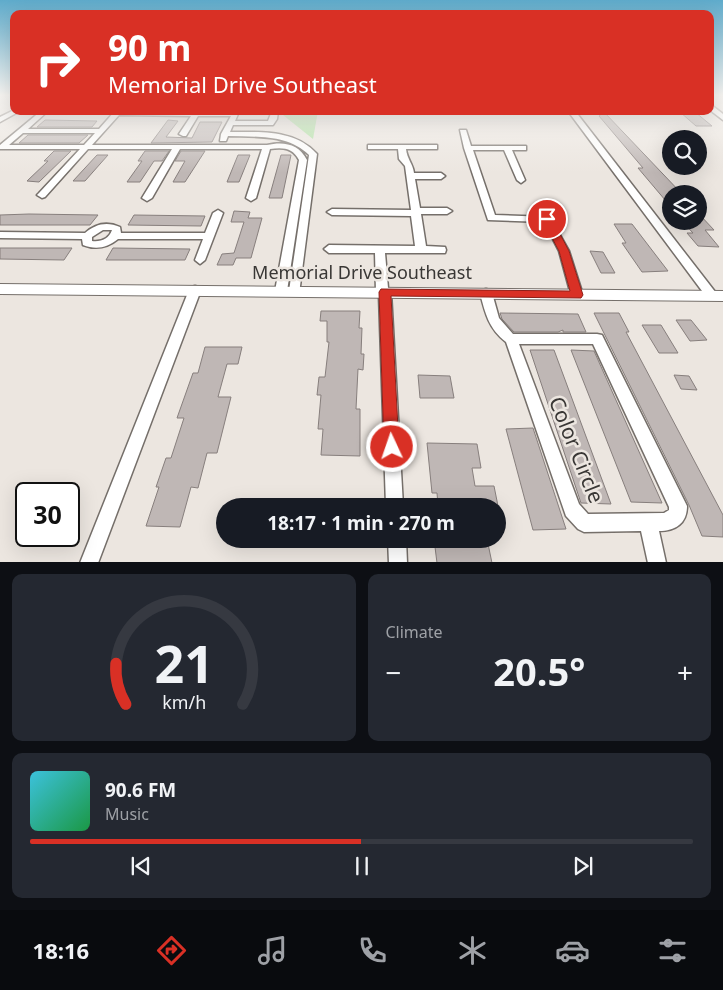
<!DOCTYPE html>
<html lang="en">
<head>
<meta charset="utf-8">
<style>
  body { margin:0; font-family:"Noto Sans",sans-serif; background:#242831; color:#f1f3f6; height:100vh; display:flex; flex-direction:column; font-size:19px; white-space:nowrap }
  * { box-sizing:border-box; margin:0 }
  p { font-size:16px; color:#9ea1a6 }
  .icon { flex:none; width:28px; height:28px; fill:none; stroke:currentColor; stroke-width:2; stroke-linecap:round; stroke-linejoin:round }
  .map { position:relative; height:562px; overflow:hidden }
  .panel { display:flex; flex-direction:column; gap:12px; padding:12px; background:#0d0f14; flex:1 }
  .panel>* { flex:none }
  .guide { position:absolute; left:10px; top:10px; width:704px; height:105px; border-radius:10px; box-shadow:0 5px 20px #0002; background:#d93025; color:#fff; overflow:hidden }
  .buttons { position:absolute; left:662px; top:130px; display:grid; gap:10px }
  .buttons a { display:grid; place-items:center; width:45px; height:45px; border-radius:50%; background:#171b24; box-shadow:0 5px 20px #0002; font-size:25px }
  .speed { position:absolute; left:15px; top:482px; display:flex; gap:10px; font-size:25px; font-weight:700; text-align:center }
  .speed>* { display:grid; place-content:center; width:65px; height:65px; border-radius:50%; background:#171b24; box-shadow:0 5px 20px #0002; line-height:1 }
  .speed .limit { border:2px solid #111; border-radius:8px; background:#fff; color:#111 }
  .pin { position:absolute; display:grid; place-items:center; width:42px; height:42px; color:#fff; margin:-21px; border:2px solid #fff; border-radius:50%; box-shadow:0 1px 5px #0007 }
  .me { position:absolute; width:55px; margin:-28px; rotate:357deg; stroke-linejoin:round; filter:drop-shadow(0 0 4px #0008) }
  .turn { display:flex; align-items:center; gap:18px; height:105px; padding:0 15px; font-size:22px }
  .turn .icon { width:65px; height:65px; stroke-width:2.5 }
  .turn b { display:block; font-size:35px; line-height:42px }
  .big { font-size:38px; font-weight:700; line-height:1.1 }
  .panel .card { flex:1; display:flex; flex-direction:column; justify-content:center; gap:8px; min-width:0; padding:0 18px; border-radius:10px; background:#242831 }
  .panel .dial { align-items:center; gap:0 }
  .dial svg { height:130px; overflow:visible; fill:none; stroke:#363941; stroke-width:7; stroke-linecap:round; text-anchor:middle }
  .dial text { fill:#f1f3f6; stroke:none }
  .song { display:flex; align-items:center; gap:15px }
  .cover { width:60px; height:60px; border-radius:8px; background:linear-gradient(135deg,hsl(190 70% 55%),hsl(140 70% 35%)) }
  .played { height:5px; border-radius:2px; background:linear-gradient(90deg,#d93025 50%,#363941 50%) }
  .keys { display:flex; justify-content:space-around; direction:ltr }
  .heat { display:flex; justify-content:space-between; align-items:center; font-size:28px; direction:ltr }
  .panel .tiles { flex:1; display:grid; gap:12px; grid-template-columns:1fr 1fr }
  .card:last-child { grid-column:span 2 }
  .trip { position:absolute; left:216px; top:498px; width:290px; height:50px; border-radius:25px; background:#171b24; box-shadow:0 5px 20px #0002; font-weight:700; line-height:50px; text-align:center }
  .menu { display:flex; height:80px; justify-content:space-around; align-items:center; background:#090b0e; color:#9ea1a6 }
  .menu .icon { width:35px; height:35px }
  .menu .active { color:#d93025 }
  .menu b { font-size:22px; color:#f1f3f6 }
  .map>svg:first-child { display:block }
  .green { fill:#ace19f }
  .building { fill:#bfb7b5; stroke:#877f7d }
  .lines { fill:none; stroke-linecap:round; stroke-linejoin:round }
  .minor-casing { stroke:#756f6a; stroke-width:3 }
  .major-casing { stroke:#756f6a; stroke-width:2 }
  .minor { fill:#fff; fill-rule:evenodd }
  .major { fill:#fff; fill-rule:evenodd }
  .route { fill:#d93025; stroke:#8d1f18 }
  .labels { text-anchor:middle; stroke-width:5; stroke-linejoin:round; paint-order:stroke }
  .street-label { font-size:18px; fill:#393735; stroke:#ece6e0 }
  .near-street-label { font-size:21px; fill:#393735; stroke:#ece6e0 }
</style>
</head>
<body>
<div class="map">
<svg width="723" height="563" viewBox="0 0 723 563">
  <rect width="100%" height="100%" fill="#ece6e0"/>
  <path class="green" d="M278,111H318L313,139Z"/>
  <path class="building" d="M604,112L682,194H671V207L638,168H643L599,116Z
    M680,112H695L712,126H696Z
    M45,120L97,121L92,127H37Z
    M168,120L178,121L166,137L192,138L200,122H222L212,142L151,143Z
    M28,135H88L79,143H19Z
    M54,151H71L39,182L27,181L48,161H44Z
    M145,151H169L162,161H154L140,182H127L142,161H138Z
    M181,151H205L185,182H173L185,161H175Z
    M97,155H108L85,181H73Z
    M238,155H250L239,182H227Z
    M281,155H291L282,198H269Z
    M234,211L250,212L248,218H262L251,258H236L233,265H217L222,254L234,253L244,222H231Z
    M699,214L714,230H705L719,247L698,246L687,233H693L682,221H699Z
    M0,215L29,214L98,215L90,225H0Z
    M134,215L205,216L201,226L128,225Z
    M614,224H632L668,271L642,272L622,243H626Z
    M0,248H72L64,260L0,259Z
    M113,248L190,249L185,260H106Z
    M590,251L603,252L615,273H601Z
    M321,311H360L359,328H362L361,354H364L363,370L358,369L356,409H360V456L321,455L323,429H318L321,395H317L319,377H325L329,342H327V321H320Z
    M500,313L578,314L586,332H563V330L558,332H514L502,319Z
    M594,313H619L629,332H626L723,515V537L702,536L689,505Z
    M676,320H691L707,340L690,341Z
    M642,325H661L678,353H659Z
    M205,347H242L238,364H227L218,397H231L217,453H207L198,488L191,487L180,527L146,526L159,487H156L166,458H171L184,418H177L193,373H198Z
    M530,350H554L611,504L581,503Z
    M571,350L594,351L662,503L631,502Z
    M418,375L450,376L454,398H420Z
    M674,375L689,376L697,390L681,389Z
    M533,428L566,529L533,530L506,429Z
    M427,443L477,444L481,468H472L475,486H494L498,506H438L437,493H432Z
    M321,539H356L355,547L321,546Z
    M434,539H487L492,563H437Z"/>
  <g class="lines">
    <g class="minor-casing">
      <path id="minor" d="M710,104L723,114V120L710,110Z
        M14,110L20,111L0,122V117Z
        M41,111H48L28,129H99L115,111L235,112L238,114L235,121H268L272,111H278L277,119L273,125H233L230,132C260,132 295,129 317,154L299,294H291L289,291L309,155C287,134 257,137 228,136L226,141H220L221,134L231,116H198L186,136H183L179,134L191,116L119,115L92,145H267C284,141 299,144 307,160L287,291L285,294H277L275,291L299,160C293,148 283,147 270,149L256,198L251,201L246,198L262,149H180L152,198L147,201L142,198L172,149H88L45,197L42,198L37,195L39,193L80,149H0V145ZM23,133H95L84,145H9Z
        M568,111H575L716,293L718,296L716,299H708Z
        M460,130H466L471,146H526V150H512L525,180L521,183L517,180L504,150H473L495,215L550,217L569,251L583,295L581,298H573L571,295L559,251L544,222L488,220L464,148Z
        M368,145H437V149H406C407,159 413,164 414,173H441L445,176L441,179H415L420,208H447L452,211L447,214H421L426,246L445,247L446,250L445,253H385L388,288L391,292L403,506H386L379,296L376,292L375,253H329L324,249L329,245L415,246L411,216L332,215L327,212L332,209L411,210L405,166L399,159L398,149H368Z
        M218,210L223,213L205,260L200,264L195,260L203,239H118C107,248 96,250 83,245L82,239L0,238V232L85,233C95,224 107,221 120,227L121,233H205L213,213ZM103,230H112C109,239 101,242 92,241V237Z
        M195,286L199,287L201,290L98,563H80L189,290L191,287Z
        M486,289L490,290L492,293L499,318L513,334H597L602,335L687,506C687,523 676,531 659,531L666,563H648L641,531L584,532L578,529L566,516L506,342C489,329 485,313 480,293L482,290ZM519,344H593L669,507V510L664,513L588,514L579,504Z
        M388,539H406L407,563H389Z"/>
    </g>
    <g class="major-casing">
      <path id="major" d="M0,284L723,291V301L0,294Z"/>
    </g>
    <use href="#minor" class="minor"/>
    <use href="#major" class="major"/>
  </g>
  <linearGradient id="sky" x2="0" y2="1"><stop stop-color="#5fabcb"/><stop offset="0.55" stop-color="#f6f4f1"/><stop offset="1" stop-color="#f6f4f1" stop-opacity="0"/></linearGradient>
  <rect width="723" height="173" fill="url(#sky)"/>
  <path class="route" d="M547,216L552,219L569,251L583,295L581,298L391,296L399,447L397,453L392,455L386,453L384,447L379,292L381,289L570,291L559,251L542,219Z"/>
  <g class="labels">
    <g class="street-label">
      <text x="362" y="279">Memorial Drive Southeast</text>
    </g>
    <g class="near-street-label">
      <text transform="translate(576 450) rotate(68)" y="7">Color Circle</text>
    </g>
  </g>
</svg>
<div class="buttons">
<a><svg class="icon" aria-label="search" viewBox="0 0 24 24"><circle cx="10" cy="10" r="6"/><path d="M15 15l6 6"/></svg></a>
<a><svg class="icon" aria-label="layers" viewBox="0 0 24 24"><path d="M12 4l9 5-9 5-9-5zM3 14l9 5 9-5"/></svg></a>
</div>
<div class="speed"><div class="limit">30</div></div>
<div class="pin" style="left:547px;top:219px;background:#d93025"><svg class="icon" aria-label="arrive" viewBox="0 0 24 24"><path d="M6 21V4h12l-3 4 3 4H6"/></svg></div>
<svg class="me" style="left:392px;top:447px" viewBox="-20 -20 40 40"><circle r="17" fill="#d93025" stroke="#fff" stroke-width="3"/><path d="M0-11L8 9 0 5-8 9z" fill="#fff"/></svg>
<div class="trip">18:17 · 1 min · 270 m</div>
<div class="guide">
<div class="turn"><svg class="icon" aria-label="right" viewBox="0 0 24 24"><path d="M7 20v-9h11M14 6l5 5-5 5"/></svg><div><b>90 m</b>Memorial Drive Southeast</div></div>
</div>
</div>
<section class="panel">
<div class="tiles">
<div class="card dial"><svg viewBox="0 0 100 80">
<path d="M14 69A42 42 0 1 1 86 69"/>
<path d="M14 69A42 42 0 0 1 8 44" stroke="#d93025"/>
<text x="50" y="56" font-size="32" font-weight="700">21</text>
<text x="50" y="72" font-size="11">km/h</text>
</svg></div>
<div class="card"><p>Climate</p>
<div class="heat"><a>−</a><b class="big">20.5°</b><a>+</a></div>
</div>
<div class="card">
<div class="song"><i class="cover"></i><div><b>90.6 FM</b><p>Music</p></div></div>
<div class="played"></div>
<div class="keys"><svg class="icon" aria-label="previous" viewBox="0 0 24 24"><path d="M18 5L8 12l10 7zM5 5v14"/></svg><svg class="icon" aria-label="pause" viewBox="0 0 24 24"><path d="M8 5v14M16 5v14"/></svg><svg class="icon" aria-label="next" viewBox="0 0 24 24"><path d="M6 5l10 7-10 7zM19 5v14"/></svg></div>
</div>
</div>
</section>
<nav class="menu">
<b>18:16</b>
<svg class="icon active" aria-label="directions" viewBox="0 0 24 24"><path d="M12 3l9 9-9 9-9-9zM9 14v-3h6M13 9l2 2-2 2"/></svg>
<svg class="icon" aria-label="music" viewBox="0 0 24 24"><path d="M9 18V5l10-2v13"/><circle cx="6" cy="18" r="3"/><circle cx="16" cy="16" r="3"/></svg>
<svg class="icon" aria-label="phone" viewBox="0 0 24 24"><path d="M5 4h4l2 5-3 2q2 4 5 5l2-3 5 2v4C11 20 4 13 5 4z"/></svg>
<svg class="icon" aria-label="climate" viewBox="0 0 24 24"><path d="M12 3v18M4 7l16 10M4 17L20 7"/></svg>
<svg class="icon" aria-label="car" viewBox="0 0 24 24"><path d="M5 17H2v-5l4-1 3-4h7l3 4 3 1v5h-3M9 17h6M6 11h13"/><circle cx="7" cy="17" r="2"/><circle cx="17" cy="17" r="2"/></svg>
<svg class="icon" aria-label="filters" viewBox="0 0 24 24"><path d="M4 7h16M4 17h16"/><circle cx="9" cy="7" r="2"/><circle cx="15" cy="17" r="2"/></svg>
</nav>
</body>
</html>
